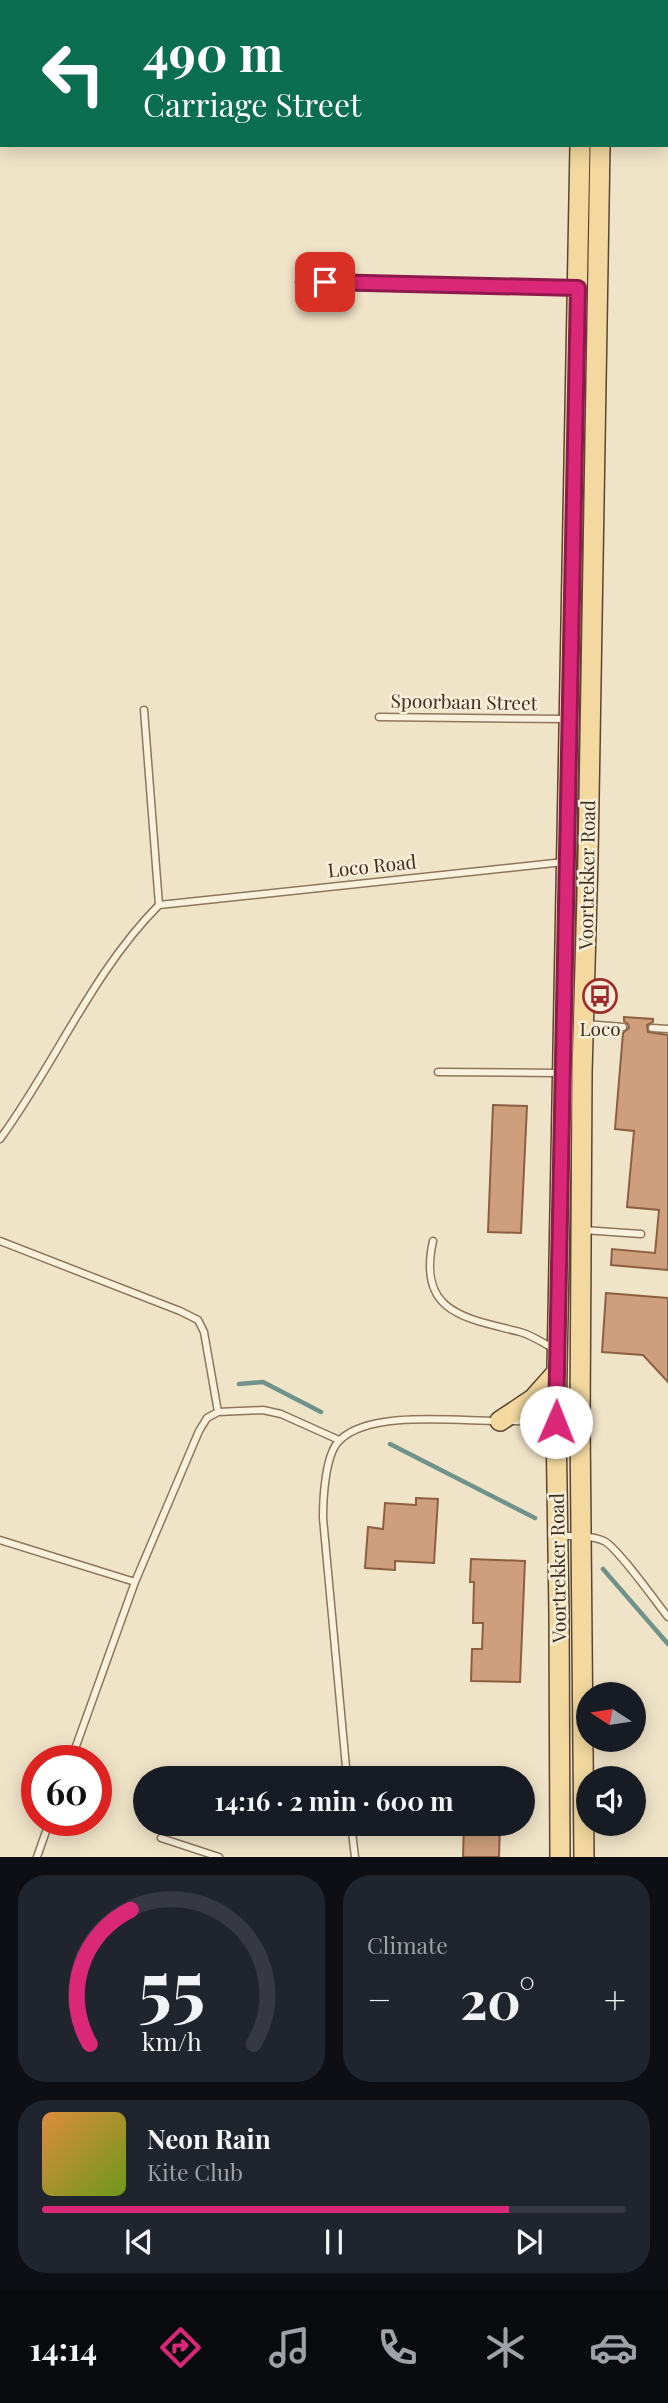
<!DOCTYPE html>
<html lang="en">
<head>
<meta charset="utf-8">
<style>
  body { margin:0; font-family:"Playfair Display",serif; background:#20242c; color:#f1f3f6; height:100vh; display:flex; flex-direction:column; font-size:26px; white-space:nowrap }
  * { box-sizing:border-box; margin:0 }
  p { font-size:23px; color:#9ea1a6 }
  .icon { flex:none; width:38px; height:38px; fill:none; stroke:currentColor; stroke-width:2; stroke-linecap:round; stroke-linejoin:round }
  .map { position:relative; height:1857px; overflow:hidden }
  .panel { display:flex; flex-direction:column; gap:18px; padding:18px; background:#0d0f14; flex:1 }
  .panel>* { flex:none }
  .hud { position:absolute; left:0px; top:0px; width:668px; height:147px; box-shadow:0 4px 18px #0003; background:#0b6e4f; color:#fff; overflow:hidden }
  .needle { width:46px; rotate:282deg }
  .tools { position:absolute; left:576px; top:1682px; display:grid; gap:14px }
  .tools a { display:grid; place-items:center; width:70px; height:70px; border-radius:50%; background:#171b24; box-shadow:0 4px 18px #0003; font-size:35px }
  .speed { position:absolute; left:21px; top:1745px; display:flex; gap:14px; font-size:35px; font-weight:700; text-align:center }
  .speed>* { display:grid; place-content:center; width:91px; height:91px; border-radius:50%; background:#171b24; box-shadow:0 4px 18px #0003; line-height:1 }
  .speed .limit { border:10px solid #d22; background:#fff; color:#111 }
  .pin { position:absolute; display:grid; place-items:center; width:60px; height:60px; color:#fff; margin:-30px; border-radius:14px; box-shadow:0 4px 10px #0006 }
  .me { position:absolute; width:77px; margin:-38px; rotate:1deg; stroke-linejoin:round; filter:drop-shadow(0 0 5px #0008) }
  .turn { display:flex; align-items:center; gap:24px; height:147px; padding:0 28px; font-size:32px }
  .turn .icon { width:91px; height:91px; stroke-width:2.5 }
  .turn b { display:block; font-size:49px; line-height:60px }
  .big { font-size:52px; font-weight:700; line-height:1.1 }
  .panel .tile { flex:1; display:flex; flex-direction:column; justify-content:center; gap:10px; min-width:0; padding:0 24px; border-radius:28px; background:#20242c }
  .panel .dial { align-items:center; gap:0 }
  .dial svg { height:182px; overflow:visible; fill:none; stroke:#363941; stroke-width:7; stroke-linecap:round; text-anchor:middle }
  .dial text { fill:#f1f3f6; stroke:none }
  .song { display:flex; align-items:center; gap:21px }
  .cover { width:84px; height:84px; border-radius:10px; background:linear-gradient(135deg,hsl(30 70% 55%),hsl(80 70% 35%)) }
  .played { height:7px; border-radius:4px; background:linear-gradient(90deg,#db2777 80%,#363941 80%) }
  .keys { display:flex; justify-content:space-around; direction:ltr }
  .heat { display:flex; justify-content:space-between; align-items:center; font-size:38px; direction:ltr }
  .panel .tiles { flex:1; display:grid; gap:18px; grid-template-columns:1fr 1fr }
  .tile:last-child { grid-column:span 2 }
  .trip { position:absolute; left:133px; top:1766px; width:402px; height:70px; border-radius:35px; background:#171b24; box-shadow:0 4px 18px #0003; font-weight:700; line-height:70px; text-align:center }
  .tab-bar { display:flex; height:112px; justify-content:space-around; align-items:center; background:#090b0e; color:#9ea1a6 }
  .tab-bar .icon { width:49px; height:49px }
  .tab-bar .selected { color:#db2777 }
  .tab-bar b { font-size:32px; color:#f1f3f6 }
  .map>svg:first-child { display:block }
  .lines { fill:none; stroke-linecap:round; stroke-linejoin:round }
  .stream { stroke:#6f938a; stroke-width:4.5 }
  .building { fill:#cf9f7d; stroke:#8d5f41; stroke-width:2 }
  .service-casing { stroke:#8d765c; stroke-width:9 }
  .primary-casing { stroke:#5b4430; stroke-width:22 }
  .service { stroke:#faf1dc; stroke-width:6 }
  .primary { stroke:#f3d9a0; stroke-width:19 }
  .route-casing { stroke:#8e194d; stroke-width:18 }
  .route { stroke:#db2777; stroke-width:12 }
  .labels { text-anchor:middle; stroke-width:5; stroke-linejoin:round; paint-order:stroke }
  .street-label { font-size:19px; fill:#3d2e20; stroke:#f7eed8 }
  .poi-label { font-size:19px; fill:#3d2e20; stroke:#f7eed8 }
</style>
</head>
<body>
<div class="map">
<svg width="668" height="1857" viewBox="0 0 668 1857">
  <rect width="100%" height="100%" fill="#f0e4c8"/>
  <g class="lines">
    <path class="stream" d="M239,1384L263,1382L321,1412
      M390,1444L535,1518
      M603,1569L668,1644"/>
  </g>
  <path class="building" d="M624,1017L653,1019V1022L647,1025L648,1032L668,1035V1270L611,1265L612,1249L655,1253L659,1210L627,1207L634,1131L615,1129L623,1033L629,1028L628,1024L624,1021Z
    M493,1105L527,1106L521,1233L488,1232Z
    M606,1293L668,1298V1382L643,1355L602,1352Z
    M416,1498L438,1499L434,1563L395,1561V1570L365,1568L368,1527L383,1529L385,1503L416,1505Z
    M471,1559L525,1561L520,1682L471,1681L472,1649H482L483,1623H473L474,1582H470Z
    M464,1824H500L499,1857H463Z"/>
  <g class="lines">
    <g class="service-casing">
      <path id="service" d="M667,105H668
        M299,282L573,287
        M379,717L566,719
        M159,905L564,862
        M585,1024L623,1027
        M652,1028L668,1029
        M438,1072L559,1073
        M0,1139C55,1064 93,971 159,905L144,710
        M583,1230L641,1234
        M0,1241L180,1311L198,1320L204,1332L218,1412
        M433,1241C417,1313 465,1318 520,1332C532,1335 544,1344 555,1349
        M509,1421L579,1422
        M559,1536C573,1536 591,1535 604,1541C617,1547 656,1602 668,1617
        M0,1540L135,1582
        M71,1760L135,1582L199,1431L207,1418L218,1412L263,1410L281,1414L339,1440
        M347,1778L323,1518C323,1499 325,1453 340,1440C370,1410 458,1421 498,1421
        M351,1824L355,1857
        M161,1838L219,1857
        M37,1857L50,1820"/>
    </g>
    <g class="primary-casing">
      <path id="primary" d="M582,2V0
        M603,2V0
        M500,1421L533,1399L557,1372
        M560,1857L559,1614L556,1422L580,145
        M584,1857L580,1422L582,1073L588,859L600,145"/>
    </g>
    <use href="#service" class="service"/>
    <use href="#primary" class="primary"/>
  </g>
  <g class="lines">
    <g class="route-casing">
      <path id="route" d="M325,282L578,288L556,1422"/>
    </g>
    <use href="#route" class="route"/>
  </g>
  <defs>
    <g id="bus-ring" transform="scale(1.75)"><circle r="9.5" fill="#f7eed8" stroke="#9e2a2b" stroke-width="1.5"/><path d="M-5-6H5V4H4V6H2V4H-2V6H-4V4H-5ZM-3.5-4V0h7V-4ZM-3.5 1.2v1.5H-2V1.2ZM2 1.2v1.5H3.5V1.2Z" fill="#9e2a2b"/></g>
  </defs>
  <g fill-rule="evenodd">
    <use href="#bus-ring" x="600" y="996"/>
  </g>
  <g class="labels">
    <g class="street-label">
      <text transform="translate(464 702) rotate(1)" y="7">Spoorbaan Street</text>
      <text transform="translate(372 866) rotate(-6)" y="7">Loco Road</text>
      <text transform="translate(587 875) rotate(-89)" y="7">Voortrekker Road</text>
      <text transform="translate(558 1568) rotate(-91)" y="7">Voortrekker Road</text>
    </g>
    <g class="poi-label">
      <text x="600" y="1036">Loco</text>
    </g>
  </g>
</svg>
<div class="tools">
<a><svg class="needle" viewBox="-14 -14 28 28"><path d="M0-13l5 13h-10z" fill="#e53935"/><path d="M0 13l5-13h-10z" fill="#9ea1a6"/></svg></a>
<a><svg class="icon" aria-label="sound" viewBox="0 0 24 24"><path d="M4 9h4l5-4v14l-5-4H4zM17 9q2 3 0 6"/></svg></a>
</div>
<div class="speed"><div class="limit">60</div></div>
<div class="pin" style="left:325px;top:282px;background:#d93025"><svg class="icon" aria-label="arrive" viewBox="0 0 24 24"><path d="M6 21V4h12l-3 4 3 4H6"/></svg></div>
<svg class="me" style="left:556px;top:1422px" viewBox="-20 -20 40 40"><circle r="19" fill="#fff"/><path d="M0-13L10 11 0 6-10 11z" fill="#db2777"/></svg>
<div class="trip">14:16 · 2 min · 600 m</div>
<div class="hud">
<div class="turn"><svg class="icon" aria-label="left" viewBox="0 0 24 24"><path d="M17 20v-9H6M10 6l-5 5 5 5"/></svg><div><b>490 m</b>Carriage Street</div></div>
</div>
</div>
<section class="panel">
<div class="tiles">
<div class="tile dial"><svg viewBox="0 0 100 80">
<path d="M14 69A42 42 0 1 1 86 69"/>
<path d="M14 69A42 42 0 0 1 32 10" stroke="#db2777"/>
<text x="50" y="56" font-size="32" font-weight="700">55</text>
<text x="50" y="72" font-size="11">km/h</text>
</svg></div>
<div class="tile"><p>Climate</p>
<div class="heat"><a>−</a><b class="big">20°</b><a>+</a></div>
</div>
<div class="tile">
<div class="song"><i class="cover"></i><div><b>Neon Rain</b><p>Kite Club</p></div></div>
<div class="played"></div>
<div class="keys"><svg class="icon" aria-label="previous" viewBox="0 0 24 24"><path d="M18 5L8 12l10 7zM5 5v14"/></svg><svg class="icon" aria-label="pause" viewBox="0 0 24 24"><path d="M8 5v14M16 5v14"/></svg><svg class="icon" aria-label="next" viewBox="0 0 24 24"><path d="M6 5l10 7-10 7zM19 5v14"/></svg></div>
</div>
</div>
</section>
<nav class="tab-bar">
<b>14:14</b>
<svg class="icon selected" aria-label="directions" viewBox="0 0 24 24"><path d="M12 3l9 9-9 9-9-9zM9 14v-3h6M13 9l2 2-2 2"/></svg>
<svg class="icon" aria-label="music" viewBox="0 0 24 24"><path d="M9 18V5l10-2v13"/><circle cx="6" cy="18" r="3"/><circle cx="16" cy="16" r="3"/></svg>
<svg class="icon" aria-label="phone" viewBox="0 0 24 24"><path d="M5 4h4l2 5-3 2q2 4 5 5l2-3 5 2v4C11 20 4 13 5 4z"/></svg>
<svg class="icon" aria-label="climate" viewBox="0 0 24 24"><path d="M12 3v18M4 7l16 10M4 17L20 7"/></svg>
<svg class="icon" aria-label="car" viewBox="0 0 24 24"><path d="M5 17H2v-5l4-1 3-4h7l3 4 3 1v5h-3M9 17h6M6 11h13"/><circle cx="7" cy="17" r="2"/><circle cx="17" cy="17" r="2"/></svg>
</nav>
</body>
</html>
